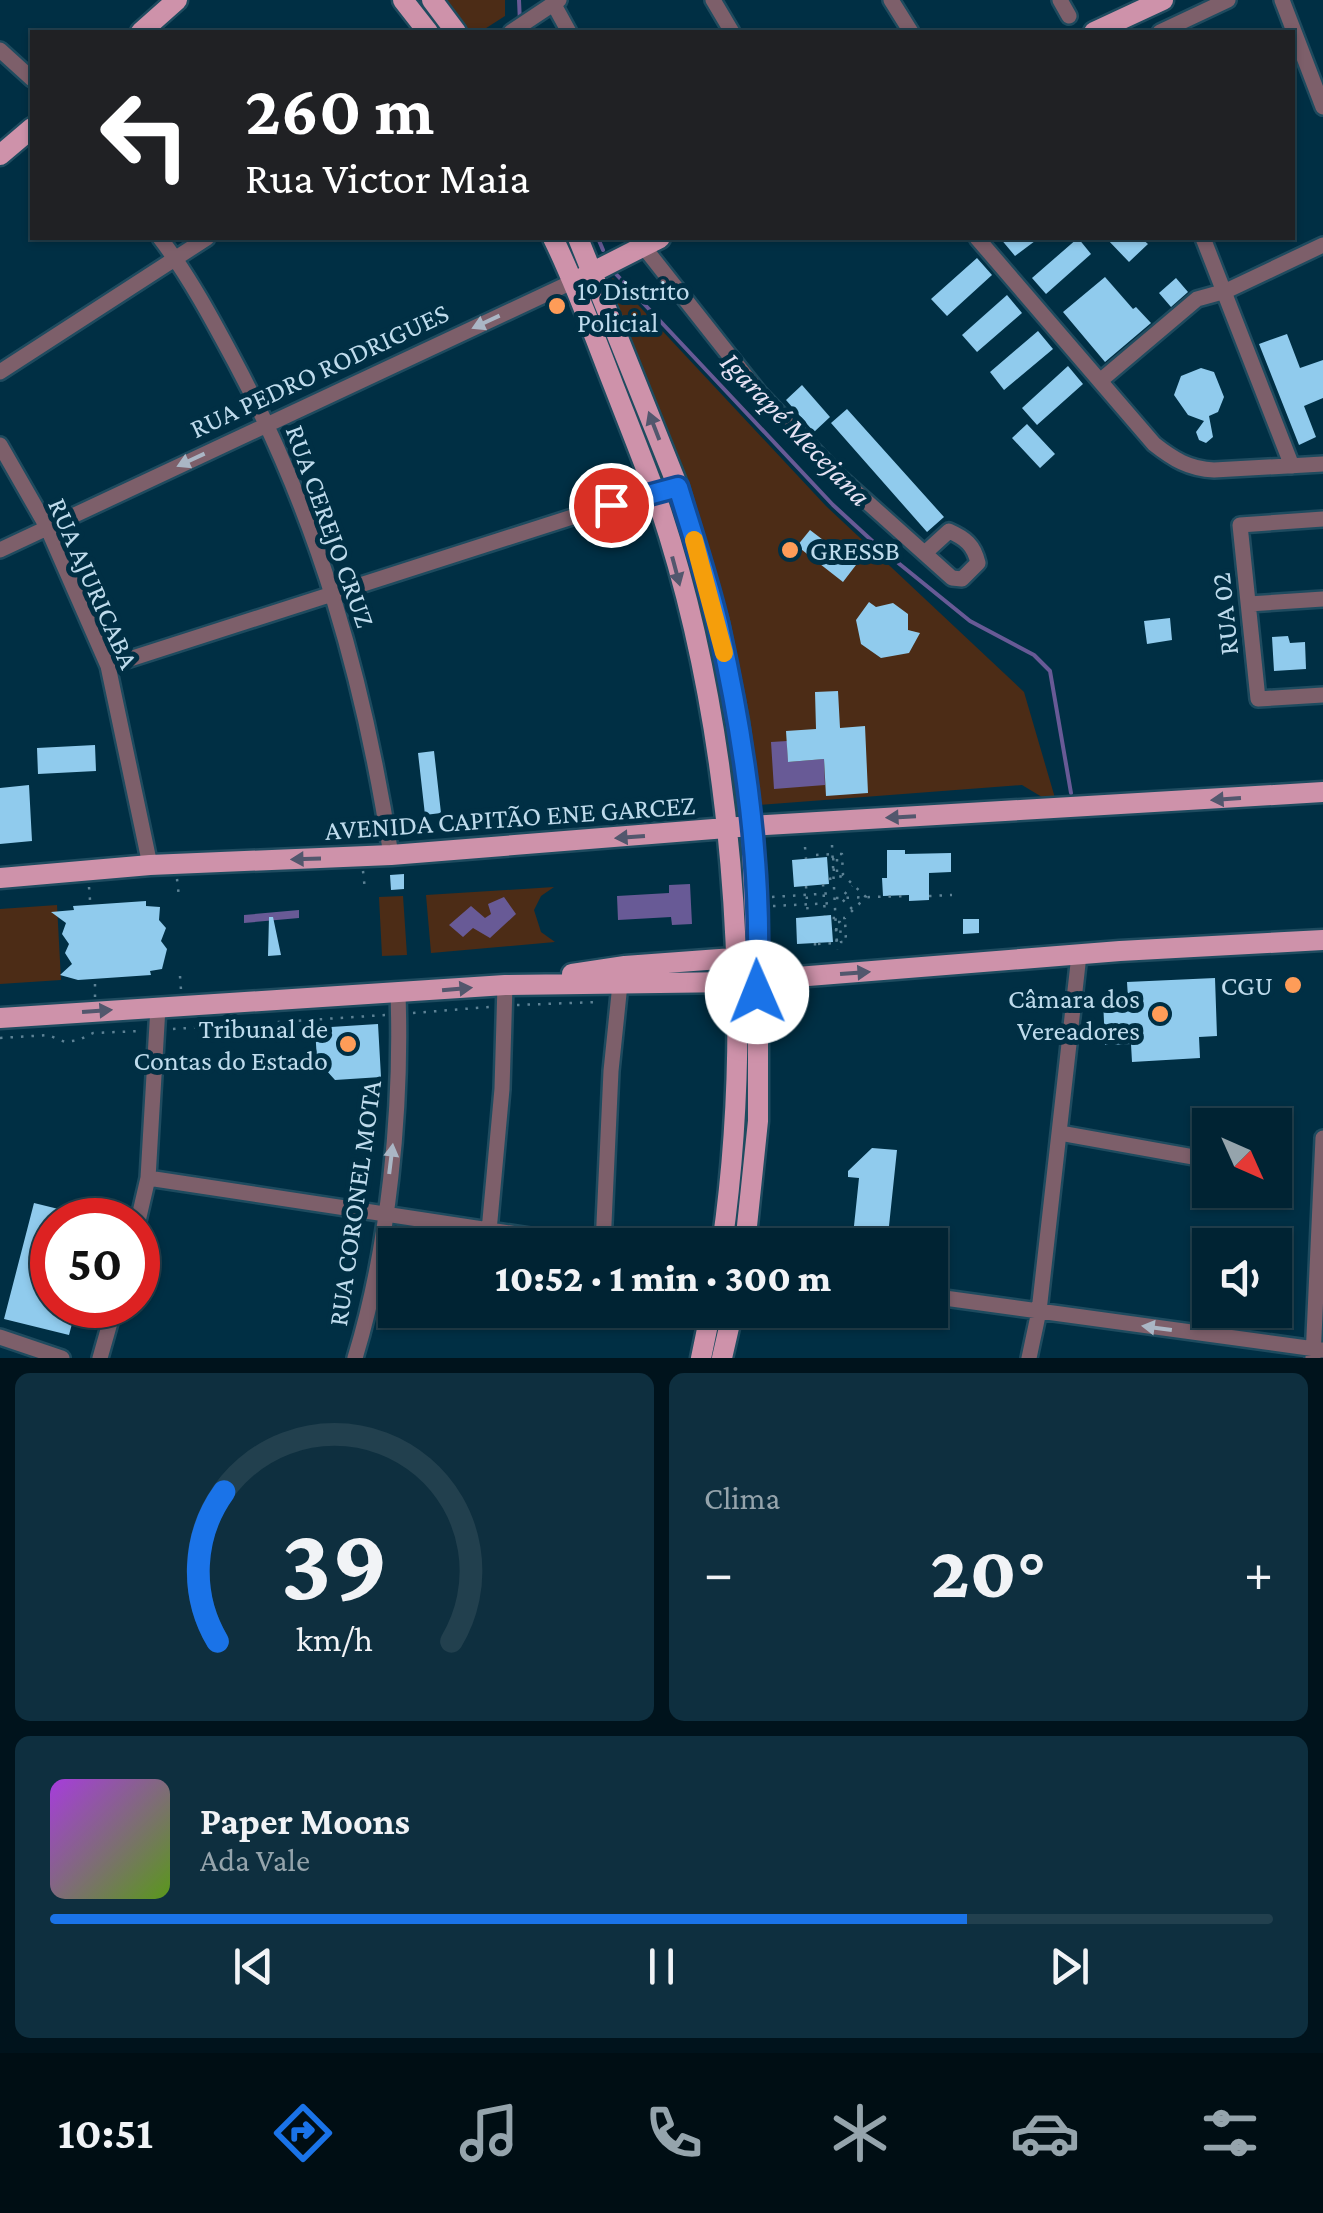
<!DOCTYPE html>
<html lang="pt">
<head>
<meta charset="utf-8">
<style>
  body { margin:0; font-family:"Crimson Pro",serif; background:#0e2f3f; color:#f1f3f6; height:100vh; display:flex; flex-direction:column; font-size:38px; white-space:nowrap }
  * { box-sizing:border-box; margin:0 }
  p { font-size:32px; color:#95a4ac }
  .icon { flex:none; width:55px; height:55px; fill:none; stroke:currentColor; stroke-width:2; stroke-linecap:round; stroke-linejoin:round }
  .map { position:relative; height:1358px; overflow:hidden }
  .drawer { display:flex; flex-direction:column; gap:15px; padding:15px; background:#00131c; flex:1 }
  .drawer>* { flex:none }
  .top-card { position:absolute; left:30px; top:30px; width:1265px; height:210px; border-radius:0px; box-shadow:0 2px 8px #0004,0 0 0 2px #22404e; background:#202124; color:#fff; overflow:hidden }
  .needle { width:65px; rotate:135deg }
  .fabs { position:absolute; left:1192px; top:1108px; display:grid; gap:20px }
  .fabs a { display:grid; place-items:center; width:100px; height:100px; border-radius:0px; background:#002333; box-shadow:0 2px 8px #0004,0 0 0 2px #22404e; font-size:50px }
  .speed { position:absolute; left:30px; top:1198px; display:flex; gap:20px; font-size:50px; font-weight:700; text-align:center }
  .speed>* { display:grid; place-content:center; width:130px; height:130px; border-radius:50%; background:#002333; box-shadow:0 2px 8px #0004,0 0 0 2px #22404e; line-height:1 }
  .speed .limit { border:15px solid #d22; background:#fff; color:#111 }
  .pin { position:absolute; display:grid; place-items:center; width:85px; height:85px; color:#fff; margin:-42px; border:5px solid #fff; border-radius:50%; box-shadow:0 2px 10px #0007 }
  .me { position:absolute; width:110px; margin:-55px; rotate:359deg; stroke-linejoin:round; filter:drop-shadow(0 0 8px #0008) }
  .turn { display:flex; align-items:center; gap:35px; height:210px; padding:0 50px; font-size:45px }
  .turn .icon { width:130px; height:130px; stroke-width:2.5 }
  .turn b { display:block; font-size:70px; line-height:85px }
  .big { font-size:75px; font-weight:800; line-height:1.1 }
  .drawer .widget { flex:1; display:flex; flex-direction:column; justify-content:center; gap:15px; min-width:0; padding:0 35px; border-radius:15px; background:#0e2f3f }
  .drawer .dial { align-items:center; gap:0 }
  .dial svg { height:260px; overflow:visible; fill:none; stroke:#22404e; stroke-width:7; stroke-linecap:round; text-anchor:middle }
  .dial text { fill:#f1f3f6; stroke:none }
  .song { display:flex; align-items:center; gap:30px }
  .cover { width:120px; height:120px; border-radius:15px; background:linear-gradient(135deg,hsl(280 70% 55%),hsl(90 70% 35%)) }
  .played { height:10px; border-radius:5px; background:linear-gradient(90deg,#1a73e8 75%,#22404e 75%) }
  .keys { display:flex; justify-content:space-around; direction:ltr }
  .heat { display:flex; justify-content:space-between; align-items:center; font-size:55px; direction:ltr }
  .drawer .tiles { flex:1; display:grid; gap:15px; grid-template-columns:1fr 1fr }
  .widget:last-child { grid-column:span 2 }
  .trip { position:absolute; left:378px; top:1228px; width:570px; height:100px; border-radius:0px; background:#002333; box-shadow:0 2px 8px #0004,0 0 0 2px #22404e; font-weight:800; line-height:100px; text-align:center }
  .menu { display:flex; height:160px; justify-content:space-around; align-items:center; background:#000e14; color:#95a4ac }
  .menu .icon { width:70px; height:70px }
  .menu .selected { color:#1a73e8 }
  .menu b { font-size:45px; color:#f1f3f6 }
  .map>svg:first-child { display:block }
  .green { fill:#4c2c16 }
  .water { fill:#685a96 }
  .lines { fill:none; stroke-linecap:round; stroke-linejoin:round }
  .stream { stroke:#685a96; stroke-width:4 }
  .building { fill:#90cbed }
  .minor-casing { stroke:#1e4b5f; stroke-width:20 }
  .major-casing { stroke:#1e4b5f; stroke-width:25 }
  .path { stroke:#5c8295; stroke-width:2.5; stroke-dasharray:2.5 8; stroke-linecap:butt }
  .minor { stroke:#7d5f6a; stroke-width:15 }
  .major { stroke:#ce92aa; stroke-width:20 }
  .path-bridge { stroke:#5c8295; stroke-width:2.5; stroke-dasharray:2.5 8; stroke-linecap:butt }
  .oneway { fill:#aab6c5 }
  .oneway2 { fill:#52576d }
  .route-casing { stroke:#114b97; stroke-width:25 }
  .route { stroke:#1a73e8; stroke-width:18 }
  .slow { stroke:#f59e0b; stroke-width:18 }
  .poi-dot { fill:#fe9c58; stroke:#002f44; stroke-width:4 }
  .labels { text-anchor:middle; stroke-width:10; stroke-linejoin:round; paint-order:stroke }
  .poi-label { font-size:28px; fill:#bedbec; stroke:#002f44; text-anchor:end }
  .street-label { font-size:28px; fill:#bedbec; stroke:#002f44 }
  .water-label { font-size:30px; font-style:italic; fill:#e5e2f4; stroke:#002f44 }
</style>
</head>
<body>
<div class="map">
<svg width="1323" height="1358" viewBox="0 0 1323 1358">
  <rect width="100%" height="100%" fill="#002f44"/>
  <path class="green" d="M444,0H505V16L480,32H469Z
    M613,278L826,506L1024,692L1055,798L1047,800L1022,785L758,805L741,681L719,582L608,282Z
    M554,887L541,896L534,910L541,932L555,942L431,953L426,895Z
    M403,896L407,955L382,956L379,897Z
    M57,905L61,980L0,984V909Z"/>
  <path class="water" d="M787,741L788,762L824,759L825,785L774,789L771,742Z
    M690,884L692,924L672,925L671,917L618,920L617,896L669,893V885Z
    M504,897L516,914L490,938L473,928L463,937L449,925L471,906L485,918L491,914L488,904Z
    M299,910V918L244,923V915Z"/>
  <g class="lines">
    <path class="stream" d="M519,0L520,23
      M598,238L603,250
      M615,273L833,505L881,549L970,621L1034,655L1050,671L1071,793"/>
  </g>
  <path class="building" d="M1000,238H1039L1015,256Z
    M1078,238L1091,254L1046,294L1032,278Z
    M1106,238H1141L1148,244L1129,262Z
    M977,258L992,275L947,316L931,299Z
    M1105,277L1133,309L1136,307L1151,323L1105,362L1063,312Z
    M1176,278L1188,292L1171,307L1159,293Z
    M1007,295L1022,313L977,352L962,335Z
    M1038,331L1053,349L1004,390L990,372Z
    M1287,334L1300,368L1323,360V398L1304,406L1316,437L1299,445L1259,344Z
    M1068,366L1083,384L1037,425L1022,408Z
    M1201,368L1214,372L1224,397L1218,412L1209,416L1213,437L1206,443L1199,440L1196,432L1204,421L1188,415L1174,395L1181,376Z
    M802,385L830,417L814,432L786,400Z
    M847,409L944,517L927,532L831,423Z
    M1027,424L1055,454L1040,468L1012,438Z
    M810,530L856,565L843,582L797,546Z
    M869,602L876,607L893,603L908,614V630L920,633L909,653L881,658L861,644L856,620Z
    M1170,618L1172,640L1147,644L1144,621Z
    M1288,636L1290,643L1305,642L1306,669L1274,671L1272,637Z
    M838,691L840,728L865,726L868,793L826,796L824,759L788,762L786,731L816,729L815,692Z
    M95,745L96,771L38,774L37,748Z
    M434,751L441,813L425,815L418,753Z
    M29,785L32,841L0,844V788Z
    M887,850H905V854L951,853V872L929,873V900L909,901V895L883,896L882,878H887Z
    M827,857L829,884L794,887L792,860Z
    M404,874V889L391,890L390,875Z
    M146,901V906L160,907L159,920L166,928L161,941L167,949L162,969L150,971L151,975L78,980L60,975L72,964L65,953L69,944L62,934L66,923L51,912L74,910L73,906Z
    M831,915L833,942L797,944L796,918Z
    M269,917H273L281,955L268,956Z
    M963,919H979V933L963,934Z
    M1215,978L1217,1036L1199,1037L1200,1058L1132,1062L1131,1044L1105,1045L1103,999L1128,998L1127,982Z
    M378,1024L381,1077L335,1080L317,1060L315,1028Z
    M872,1148L897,1150L887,1245H852L859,1178L848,1177V1171Z
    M34,1203L87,1216V1220H52V1305H77L69,1335L4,1319Z"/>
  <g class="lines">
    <g class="minor-casing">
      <path id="minor" d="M713,0L732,32
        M891,0L911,32
        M1060,0L1069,16
        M1282,0L1323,107
        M553,3L569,32
        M511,32L559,0
        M1160,32L1228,0
        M0,50L32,79
        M160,238C189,276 212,319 235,362C319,519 364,680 391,855
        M977,238L1154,444C1173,459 1189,469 1214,470L1323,464
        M1203,238L1292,466
        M643,246L760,394L837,475L952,578L962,579L978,563C974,545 965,538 949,531L926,552
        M0,372L207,238
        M1100,381L1197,299L1226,291L1323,245
        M0,445L47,527L108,666L150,865
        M1323,519L1240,525L1258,699L1323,695
        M0,550L574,281
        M1249,604L1323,599
        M108,666L647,493L678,487
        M1060,1133L1210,1160
        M148,1178L589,1245
        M138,1221L148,1178L158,1007
        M489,1231L502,1089L505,985
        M603,1245L611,1071L620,984
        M930,1296L1323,1350
        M0,1337L62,1358
        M100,1358L115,1305
        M355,1358C389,1247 402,1110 398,994
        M1029,1358L1039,1311L1079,955
        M1313,1358L1323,1138"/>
    </g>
    <g class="major-casing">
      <path id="major" d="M403,0L428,32
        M432,0L456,32
        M141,32L177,0
        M1094,32L1163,0
        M0,155L32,128
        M553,238C576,285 594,335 613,384C627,420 641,455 654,490C733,716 756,1009 722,1245
        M578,238L678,487L718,623L738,721L751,826L758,980V1121L745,1245
        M585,276L660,238
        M0,878L150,865L391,855L751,826L1323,792
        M572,974L625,966L747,957
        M0,1018L505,985L735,982L1120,951L1323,940
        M701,1358L711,1310
        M722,1358L733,1310"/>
    </g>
    <path class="path" d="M832,845L837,950
      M805,847L806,859
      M363,871L365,890
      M177,879L179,897
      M823,884L825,916
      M806,886L808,917
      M89,887L90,900
      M929,896L952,895
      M772,897L834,893
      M836,898L909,896
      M773,906L835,903
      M815,943V951
      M180,976L181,990
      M95,997V982
      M517,1005L599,1002
      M413,1013L489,1007
      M173,1029L385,1015
      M0,1038L48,1035L65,1042L79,1040L93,1033L140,1031"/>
    <use href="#minor" class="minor"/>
    <use href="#major" class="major"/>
    <path class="path-bridge" d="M816,855L833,854L834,874H837V854H842L843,875L866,897L845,918H831
      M829,879L843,876
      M852,909L841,898L852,886
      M818,944L837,943L836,922H840L841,942H846L845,919"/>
  </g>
  <defs><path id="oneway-solid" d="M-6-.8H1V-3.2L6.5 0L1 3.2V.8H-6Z" transform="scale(2.5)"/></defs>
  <g class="oneway">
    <use href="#oneway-solid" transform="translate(486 322) rotate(155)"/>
    <use href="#oneway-solid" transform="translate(191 460) rotate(155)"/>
    <use href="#oneway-solid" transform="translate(391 1159) rotate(-83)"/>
    <use href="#oneway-solid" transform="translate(1157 1328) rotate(-172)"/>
  </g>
  <g class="oneway2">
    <use href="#oneway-solid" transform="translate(654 426) rotate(-111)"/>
    <use href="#oneway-solid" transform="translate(676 571) rotate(75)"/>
    <use href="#oneway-solid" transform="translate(1226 799) rotate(176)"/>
    <use href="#oneway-solid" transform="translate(901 817) rotate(177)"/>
    <use href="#oneway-solid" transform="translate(630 837) rotate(176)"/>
    <use href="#oneway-solid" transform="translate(306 859) rotate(178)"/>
    <use href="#oneway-solid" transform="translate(855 973) rotate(-4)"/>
    <use href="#oneway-solid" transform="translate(457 989) rotate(-5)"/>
    <use href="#oneway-solid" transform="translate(97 1011) rotate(-4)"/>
  </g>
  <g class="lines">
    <g class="route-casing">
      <path id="route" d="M611,505L678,487C692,533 708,580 719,627C745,743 763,872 757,992"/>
    </g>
    <use href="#route" class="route"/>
    <path class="slow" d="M694,540L724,653"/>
  </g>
  <g class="poi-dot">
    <circle cx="557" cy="306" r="10"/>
    <circle cx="790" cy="550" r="10"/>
    <circle cx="1293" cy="985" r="10"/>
    <circle cx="1160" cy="1014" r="10"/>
    <circle cx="348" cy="1044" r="10"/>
  </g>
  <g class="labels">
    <g class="poi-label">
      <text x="577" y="300" text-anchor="start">1º Distrito<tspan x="577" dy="32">Policial</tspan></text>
      <text x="810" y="560" text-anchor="start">GRESSB</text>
      <text x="1273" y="995">CGU</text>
      <text x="1140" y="1008">Câmara dos<tspan x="1140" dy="32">Vereadores</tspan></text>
      <text x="328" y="1038">Tribunal de<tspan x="328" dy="32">Contas do Estado</tspan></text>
    </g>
    <g class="street-label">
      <text transform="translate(319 370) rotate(-25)" y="10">RUA PEDRO RODRIGUES</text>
      <text transform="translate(331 526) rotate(70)" y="10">RUA CEREJO CRUZ</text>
      <text transform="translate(94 583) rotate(66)" y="10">RUA AJURICABA</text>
      <text transform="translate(1224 614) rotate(-96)" y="10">RUA 02</text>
      <text transform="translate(510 817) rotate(-4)" y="10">AVENIDA CAPITÃO ENE GARCEZ</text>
      <text transform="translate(354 1203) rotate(-82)" y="10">RUA CORONEL MOTA</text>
    </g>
    <g class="water-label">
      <text transform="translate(796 429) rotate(46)" y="10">Igarapé Mecejana</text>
    </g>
  </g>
</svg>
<div class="fabs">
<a><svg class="needle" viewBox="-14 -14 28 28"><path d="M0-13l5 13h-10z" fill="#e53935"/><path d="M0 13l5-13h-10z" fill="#95a4ac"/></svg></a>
<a><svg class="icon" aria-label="sound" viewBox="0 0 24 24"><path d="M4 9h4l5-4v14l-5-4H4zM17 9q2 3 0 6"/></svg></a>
</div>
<div class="speed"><div class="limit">50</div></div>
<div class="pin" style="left:611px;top:505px;background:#d93025"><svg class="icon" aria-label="arrive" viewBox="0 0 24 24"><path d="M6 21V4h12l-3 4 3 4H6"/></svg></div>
<svg class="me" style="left:757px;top:992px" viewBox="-20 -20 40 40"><circle r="19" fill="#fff"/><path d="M0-13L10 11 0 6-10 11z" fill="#1a73e8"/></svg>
<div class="trip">10:52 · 1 min · 300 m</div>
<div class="top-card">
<div class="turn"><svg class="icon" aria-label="left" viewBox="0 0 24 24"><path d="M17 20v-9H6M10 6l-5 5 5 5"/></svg><div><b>260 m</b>Rua Victor Maia</div></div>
</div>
</div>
<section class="drawer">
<div class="tiles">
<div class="widget dial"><svg viewBox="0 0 100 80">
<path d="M14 69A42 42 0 1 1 86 69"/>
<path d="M14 69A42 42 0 0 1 16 23" stroke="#1a73e8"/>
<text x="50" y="56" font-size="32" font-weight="700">39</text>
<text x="50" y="72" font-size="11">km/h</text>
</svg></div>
<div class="widget"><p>Clima</p>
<div class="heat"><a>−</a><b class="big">20°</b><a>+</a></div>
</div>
<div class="widget">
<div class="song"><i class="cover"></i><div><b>Paper Moons</b><p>Ada Vale</p></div></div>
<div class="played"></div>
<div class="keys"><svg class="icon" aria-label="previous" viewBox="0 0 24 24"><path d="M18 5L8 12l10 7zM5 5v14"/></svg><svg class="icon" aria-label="pause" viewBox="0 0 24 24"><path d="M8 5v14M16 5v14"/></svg><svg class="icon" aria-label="next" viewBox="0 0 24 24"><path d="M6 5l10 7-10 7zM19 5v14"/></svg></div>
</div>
</div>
</section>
<nav class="menu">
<b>10:51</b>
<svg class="icon selected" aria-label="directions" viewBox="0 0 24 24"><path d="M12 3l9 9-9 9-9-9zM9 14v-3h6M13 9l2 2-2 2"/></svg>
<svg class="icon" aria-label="music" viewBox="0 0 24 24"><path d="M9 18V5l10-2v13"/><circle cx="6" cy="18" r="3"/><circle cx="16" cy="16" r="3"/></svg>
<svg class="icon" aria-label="phone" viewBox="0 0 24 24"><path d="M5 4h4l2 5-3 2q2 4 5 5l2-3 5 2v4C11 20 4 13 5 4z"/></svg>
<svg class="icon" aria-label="climate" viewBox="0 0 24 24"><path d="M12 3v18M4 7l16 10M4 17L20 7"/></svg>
<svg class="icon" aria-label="car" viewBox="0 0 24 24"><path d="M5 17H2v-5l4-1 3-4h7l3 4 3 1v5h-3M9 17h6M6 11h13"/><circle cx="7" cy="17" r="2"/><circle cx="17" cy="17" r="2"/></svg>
<svg class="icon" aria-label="filters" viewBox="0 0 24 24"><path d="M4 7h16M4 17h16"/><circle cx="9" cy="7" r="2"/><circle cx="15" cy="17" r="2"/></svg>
</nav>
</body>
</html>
